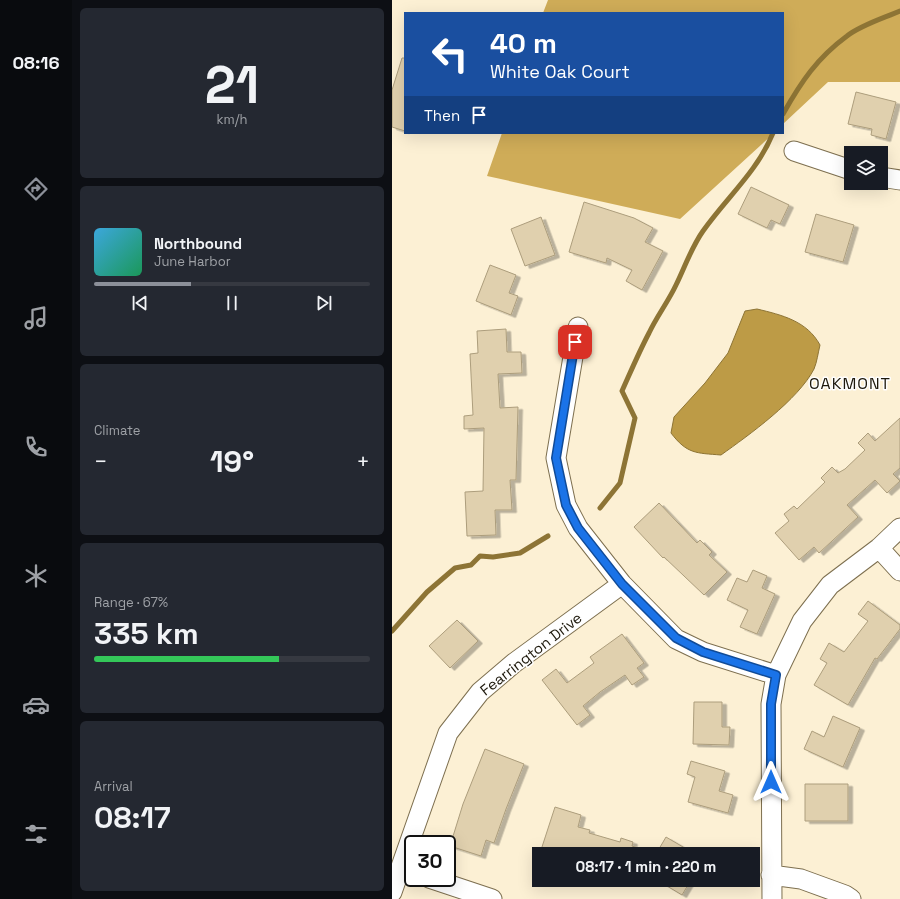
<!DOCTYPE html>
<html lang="en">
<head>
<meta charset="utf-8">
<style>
  body { margin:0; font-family:"Space Grotesk",sans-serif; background:#242831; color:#f1f3f6; height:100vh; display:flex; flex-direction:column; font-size:15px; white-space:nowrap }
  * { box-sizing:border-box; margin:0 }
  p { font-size:13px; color:#9ea1a6 }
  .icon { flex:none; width:22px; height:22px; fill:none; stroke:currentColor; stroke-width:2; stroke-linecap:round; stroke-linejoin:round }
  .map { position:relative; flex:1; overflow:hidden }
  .details { display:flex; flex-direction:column; gap:8px; padding:8px; background:#0d0f14; width:320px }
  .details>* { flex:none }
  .guide { position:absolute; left:12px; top:12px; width:380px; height:122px; border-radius:0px; box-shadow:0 4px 16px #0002; background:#1a4fa0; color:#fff; overflow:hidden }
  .tools { position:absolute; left:452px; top:146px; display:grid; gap:8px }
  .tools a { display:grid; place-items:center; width:44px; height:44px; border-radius:0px; background:#171b24; box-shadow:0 4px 16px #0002; font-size:20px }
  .speed { position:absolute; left:12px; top:835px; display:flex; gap:8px; font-size:20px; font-weight:700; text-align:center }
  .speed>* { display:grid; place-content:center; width:52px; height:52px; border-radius:50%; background:#171b24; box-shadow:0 4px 16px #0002; line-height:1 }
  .speed .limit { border:2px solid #111; border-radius:6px; background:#fff; color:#111 }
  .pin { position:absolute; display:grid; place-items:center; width:34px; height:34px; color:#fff; margin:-17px; border-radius:8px; box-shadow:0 2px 6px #0006 }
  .me { position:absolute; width:44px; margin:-22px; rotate:0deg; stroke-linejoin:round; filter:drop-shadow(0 0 3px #0008) }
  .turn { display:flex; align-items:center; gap:14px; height:84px; padding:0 20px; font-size:18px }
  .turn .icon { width:52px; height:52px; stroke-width:2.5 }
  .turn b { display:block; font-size:28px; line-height:34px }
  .then { display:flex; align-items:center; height:38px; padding:0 20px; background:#0003; gap:8px; font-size:15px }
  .big { font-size:30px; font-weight:700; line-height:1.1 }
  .details .card { flex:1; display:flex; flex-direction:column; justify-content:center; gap:6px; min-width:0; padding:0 14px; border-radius:6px; background:#242831 }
  .details .dial { align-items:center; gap:0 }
  .dial b { font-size:52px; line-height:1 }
  .song { display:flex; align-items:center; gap:12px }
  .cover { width:48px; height:48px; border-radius:6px; background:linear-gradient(135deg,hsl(200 70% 55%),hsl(150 70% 35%)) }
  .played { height:4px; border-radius:2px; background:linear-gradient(90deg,#8c9099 35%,#363941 35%) }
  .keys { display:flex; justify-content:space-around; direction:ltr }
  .heat { display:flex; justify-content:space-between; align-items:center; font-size:22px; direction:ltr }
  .charge { height:6px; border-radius:3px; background:linear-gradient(90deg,#34c759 67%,#363941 0) }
  .trip { position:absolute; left:140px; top:847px; width:228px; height:40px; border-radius:0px; background:#171b24; box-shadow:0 4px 16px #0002; font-weight:700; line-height:40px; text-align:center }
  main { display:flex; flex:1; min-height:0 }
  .tabs { display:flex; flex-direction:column; width:72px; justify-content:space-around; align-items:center; background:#090b0e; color:#9ea1a6 }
  .tabs .icon { width:28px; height:28px }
  .tabs .on { color:#8c9099 }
  .tabs b { font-size:18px; color:#f1f3f6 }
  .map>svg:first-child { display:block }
  .forest { fill:#cfac58 }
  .water { fill:#bd9b46; stroke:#8d7435 }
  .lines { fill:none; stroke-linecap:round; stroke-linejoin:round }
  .stream { stroke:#8d7435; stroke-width:5 }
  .building { fill:#e0d0ae; stroke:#ac9d7c; filter:url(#shadow) }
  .street-casing { stroke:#7d6f4f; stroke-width:21 }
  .street { stroke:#fff; stroke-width:19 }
  .route-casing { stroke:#114b97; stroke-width:10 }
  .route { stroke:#1a73e8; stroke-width:7 }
  .labels { text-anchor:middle; stroke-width:3; stroke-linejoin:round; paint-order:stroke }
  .street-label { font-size:15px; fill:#1e190c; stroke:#fefefe }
  .neighbourhood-label { font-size:16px; letter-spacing:1px; fill:#1e190c; stroke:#fefefe }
</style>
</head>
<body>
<main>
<nav class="tabs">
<b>08:16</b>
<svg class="icon on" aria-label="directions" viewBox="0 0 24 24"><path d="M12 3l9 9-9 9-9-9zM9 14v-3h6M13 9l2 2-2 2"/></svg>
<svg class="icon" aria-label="music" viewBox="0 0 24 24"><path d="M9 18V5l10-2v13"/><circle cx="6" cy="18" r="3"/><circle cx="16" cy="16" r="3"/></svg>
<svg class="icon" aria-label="phone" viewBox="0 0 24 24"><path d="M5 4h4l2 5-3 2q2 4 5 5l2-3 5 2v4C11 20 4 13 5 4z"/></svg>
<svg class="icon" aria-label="climate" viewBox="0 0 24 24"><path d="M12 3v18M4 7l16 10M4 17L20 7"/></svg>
<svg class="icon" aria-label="car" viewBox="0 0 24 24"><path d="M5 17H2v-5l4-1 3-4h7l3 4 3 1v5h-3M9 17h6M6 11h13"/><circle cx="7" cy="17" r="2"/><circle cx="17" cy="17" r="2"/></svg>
<svg class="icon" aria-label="filters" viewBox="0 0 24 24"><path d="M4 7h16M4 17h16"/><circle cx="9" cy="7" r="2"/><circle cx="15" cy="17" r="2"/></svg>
</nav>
<section class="details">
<div class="card dial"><b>21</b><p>km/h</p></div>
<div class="card">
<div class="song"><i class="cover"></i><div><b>Northbound</b><p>June Harbor</p></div></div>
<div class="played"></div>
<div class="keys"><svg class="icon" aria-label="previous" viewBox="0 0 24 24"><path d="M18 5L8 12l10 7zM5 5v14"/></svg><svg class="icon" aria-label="pause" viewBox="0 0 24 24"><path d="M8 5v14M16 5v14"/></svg><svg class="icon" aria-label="next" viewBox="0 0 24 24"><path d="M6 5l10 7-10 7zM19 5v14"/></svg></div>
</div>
<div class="card"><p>Climate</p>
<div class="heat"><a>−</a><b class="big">19°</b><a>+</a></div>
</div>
<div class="card"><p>Range · 67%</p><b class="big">335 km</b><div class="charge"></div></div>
<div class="card"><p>Arrival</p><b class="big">08:17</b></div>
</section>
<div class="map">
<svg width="508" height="899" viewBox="0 0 508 899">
  <defs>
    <filter id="shadow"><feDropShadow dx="4.5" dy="2.5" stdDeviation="0" flood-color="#0004"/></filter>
  </defs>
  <rect width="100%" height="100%" fill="#fcf0d4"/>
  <path class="forest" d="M156,0H508V82H436L391,124V13H151Z
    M110,133H382L288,219L95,176Z"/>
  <path class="water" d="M365,309C390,315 415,321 428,345C426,353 425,362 422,369C406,400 357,435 329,455C304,453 295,454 279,433L282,417L313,383L336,353L353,311Z"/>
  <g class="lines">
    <path class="stream" d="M391,114C409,82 425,58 455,36C469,25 492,18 508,11
      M208,508L228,483L243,418L230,391C239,371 247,352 257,333C265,316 276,302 284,285C293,267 299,248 311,231C335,197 365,172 381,133
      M0,631L35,592L63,568L79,565L88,556L101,557L128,553L156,536"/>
  </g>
  <path class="building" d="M10,58H13V131L0,127V90Z
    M464,92L504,102L494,139L479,135L480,129L456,124Z
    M359,187L397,205L388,224L379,220L375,228L346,214Z
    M192,202L242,218L261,228L253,242L271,251L250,290L234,281L240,270L215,258L214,263L177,252Z
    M424,214L462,225L451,262L413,252Z
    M149,217L163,255L133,266L119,229Z
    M98,265L124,275L117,293L126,296L119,315L84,301Z
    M114,329L115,352H129L130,373L106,374L108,408L126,407L124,480H118L120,510H103L104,535L75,536L73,492L91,491L92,428L72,429V416L81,415L78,354L86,353L85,331Z
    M508,418V468L501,474L508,481L495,493L483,480L455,505L466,517L427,553L422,547L407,560L383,533L397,521L392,514L402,506L405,509L433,482L429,478L440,467L446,473L453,469L473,450L466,443L476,433L483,441Z
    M267,503L305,543L308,540L320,552L317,555L335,572L312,595L272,557L271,558L242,527Z
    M361,570L375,576L370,588L383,594L365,634L348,627L356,610L335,600L345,578L355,582Z
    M476,601L508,625V629L485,659L483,658L456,705L422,685L435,663L428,659L437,643L452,652L476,621L466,614Z
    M65,620L86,641L58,668L37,646Z
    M230,634L252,663L245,668L252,677L240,685L233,675L208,692L191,706L198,715L185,725L150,680L164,669L175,683L202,663L198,657Z
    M302,702H330V727H338L337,745L301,744Z
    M441,716L468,728L451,767L412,749L420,731L432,737Z
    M93,749L132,764L114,809L102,843L94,840L89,856L58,846L71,804Z
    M299,761L333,771L327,791L341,795L336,813L296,802L303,777L295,774Z
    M413,784H456V821H413Z
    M163,807L189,815L186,827L198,830L197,833L228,842L229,838L241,842L240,846L256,851L255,854H160L149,850Z
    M274,837L303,854H264Z
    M265,880H299L290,895Z"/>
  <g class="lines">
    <g class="street-casing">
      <path id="street" d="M402,151L459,170
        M489,177L508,180
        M186,327L164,458L174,505L186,528L230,584L284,639L311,652L384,675
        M487,548L508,571
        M379,875L409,879L453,895L459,899
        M37,878L100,899
        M0,892L56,733L88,692L122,663L230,584
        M380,899L379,704L384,675L410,621L438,585L487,548L508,528"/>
    </g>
    <use href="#street" class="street"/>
  </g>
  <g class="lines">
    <g class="route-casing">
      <path id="route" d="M183,342L164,458L174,505L186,528L230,584L284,638L311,652L384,675L379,704V782"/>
    </g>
    <use href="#route" class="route"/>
  </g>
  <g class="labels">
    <g class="street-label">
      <text transform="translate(139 654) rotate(-38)" y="5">Fearrington Drive</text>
    </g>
    <g class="neighbourhood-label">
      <text x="458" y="389">OAKMONT</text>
    </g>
  </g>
</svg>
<div class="tools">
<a><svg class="icon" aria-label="layers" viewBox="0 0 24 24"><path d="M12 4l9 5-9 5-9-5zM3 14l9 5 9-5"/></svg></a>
</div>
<div class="speed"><div class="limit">30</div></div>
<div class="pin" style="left:183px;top:342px;background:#d93025"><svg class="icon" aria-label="arrive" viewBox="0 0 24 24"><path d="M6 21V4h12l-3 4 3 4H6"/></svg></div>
<svg class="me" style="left:379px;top:782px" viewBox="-20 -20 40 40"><path d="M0-17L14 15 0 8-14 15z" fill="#1a73e8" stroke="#fff" stroke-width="4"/></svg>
<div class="trip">08:17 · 1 min · 220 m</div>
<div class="guide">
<div class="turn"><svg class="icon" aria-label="left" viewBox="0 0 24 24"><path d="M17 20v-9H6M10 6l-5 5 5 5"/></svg><div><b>40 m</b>White Oak Court</div></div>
<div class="then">Then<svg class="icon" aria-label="arrive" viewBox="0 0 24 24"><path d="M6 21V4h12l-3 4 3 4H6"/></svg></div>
</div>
</div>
</main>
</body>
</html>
